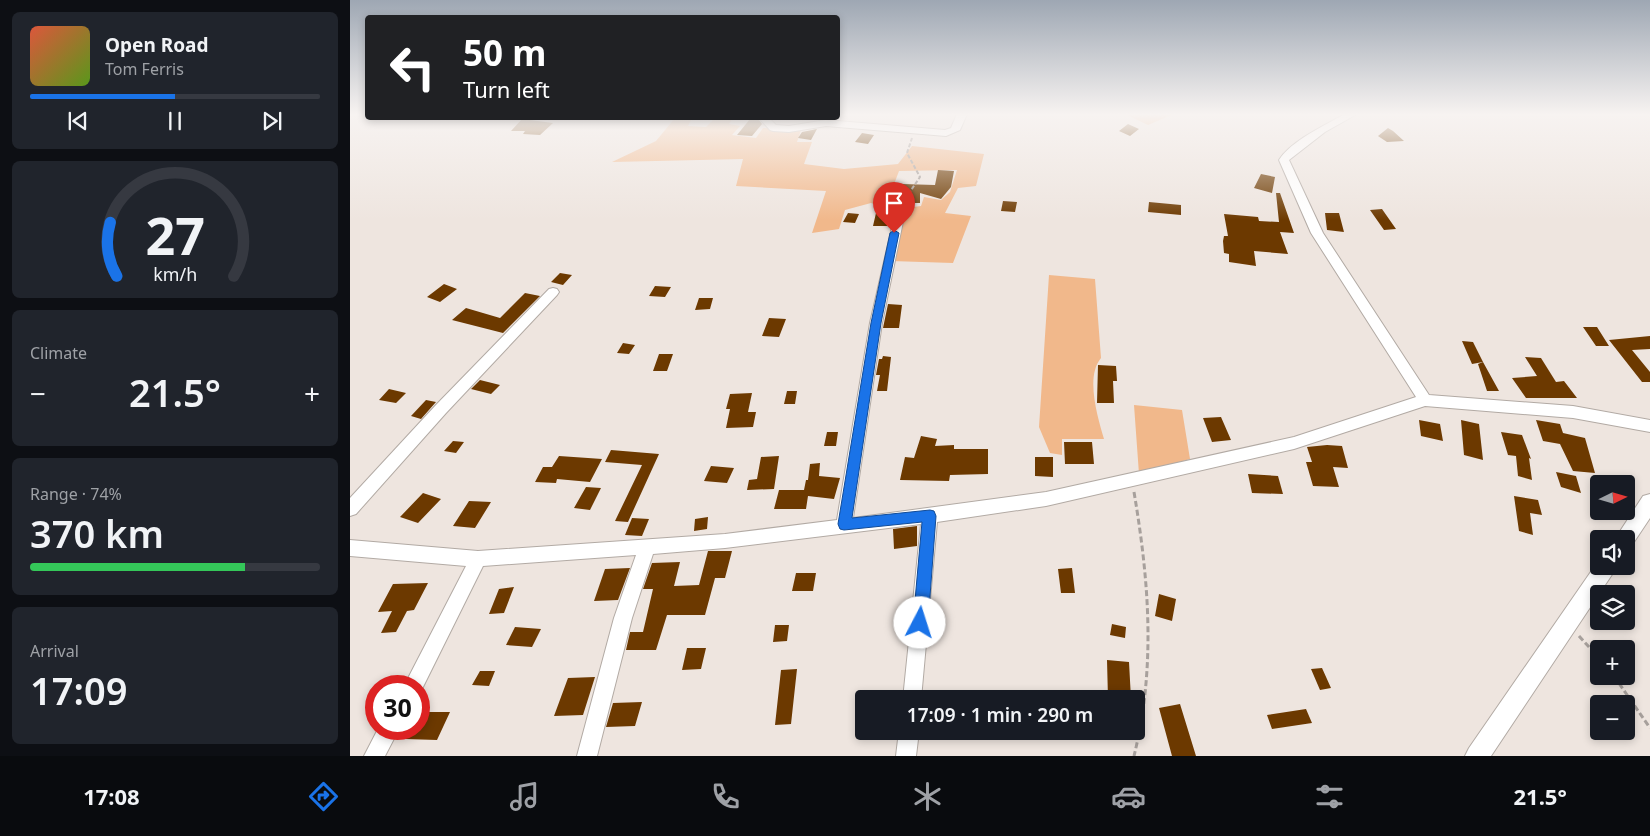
<!DOCTYPE html>
<html lang="en">
<head>
<meta charset="utf-8">
<style>
  body { margin:0; font-family:"Noto Sans",sans-serif; background:#20242c; color:#f1f3f6; height:100vh; display:flex; flex-direction:column; font-size:19px; white-space:nowrap }
  * { box-sizing:border-box; margin:0 }
  p { font-size:16px; color:#9ea1a6 }
  .icon { flex:none; width:28px; height:28px; fill:none; stroke:currentColor; stroke-width:2; stroke-linecap:round; stroke-linejoin:round }
  .map { position:relative; flex:1; overflow:hidden }
  .side { display:flex; flex-direction:column; gap:12px; padding:12px; background:#0d0f14; width:350px }
  .side>* { flex:none }
  .banner { position:absolute; left:15px; top:15px; width:475px; height:105px; border-radius:5px; box-shadow:0 2px 8px #0003; background:#202124; color:#fff; overflow:hidden }
  .needle { width:32px; rotate:85deg }
  .controls { position:absolute; left:1240px; top:475px; display:grid; gap:10px }
  .controls a { display:grid; place-items:center; width:45px; height:45px; border-radius:5px; background:#171b24; box-shadow:0 2px 8px #0003; font-size:25px }
  .speed { position:absolute; left:15px; top:675px; display:flex; gap:10px; font-size:25px; font-weight:700; text-align:center }
  .speed>* { display:grid; place-content:center; width:65px; height:65px; border-radius:50%; background:#171b24; box-shadow:0 2px 8px #0003; line-height:1 }
  .speed .limit { border:8px solid #d22; background:#fff; color:#111 }
  .pin { position:absolute; display:grid; place-items:center; width:42px; height:42px; color:#fff; margin:-51px -21px; border-radius:50% 50% 50% 0; rotate:-45deg; box-shadow:0 0 5px #0007 }
  .pin .icon { rotate:45deg }
  .me { position:absolute; width:55px; margin:-28px; rotate:5deg; stroke-linejoin:round; filter:drop-shadow(0 0 4px #0008) }
  .turn { display:flex; align-items:center; gap:18px; height:105px; padding:0 15px; font-size:22px }
  .turn .icon { width:65px; height:65px; stroke-width:2.5 }
  .turn b { display:block; font-size:35px; line-height:42px }
  .big { font-size:38px; font-weight:600; line-height:1.1 }
  .side .widget { flex:1; display:flex; flex-direction:column; justify-content:center; gap:8px; min-width:0; padding:0 18px; border-radius:8px; background:#20242c }
  .side .dial { align-items:center; gap:0 }
  .dial svg { height:130px; overflow:visible; fill:none; stroke:#363941; stroke-width:7; stroke-linecap:round; text-anchor:middle }
  .dial text { fill:#f1f3f6; stroke:none }
  .song { display:flex; align-items:center; gap:15px }
  .cover { width:60px; height:60px; border-radius:8px; background:linear-gradient(135deg,hsl(10 70% 55%),hsl(90 70% 35%)) }
  .played { height:5px; border-radius:2px; background:linear-gradient(90deg,#1a73e8 50%,#363941 50%) }
  .keys { display:flex; justify-content:space-around; direction:ltr }
  .heat { display:flex; justify-content:space-between; align-items:center; font-size:28px; direction:ltr }
  .charge { height:8px; border-radius:4px; background:linear-gradient(90deg,#34c759 74%,#363941 0) }
  .trip { position:absolute; left:505px; top:690px; width:290px; height:50px; border-radius:5px; background:#171b24; box-shadow:0 2px 8px #0003; font-weight:600; line-height:50px; text-align:center }
  .tabs { display:flex; height:80px; justify-content:space-around; align-items:center; background:#090b0e; color:#9ea1a6 }
  .tabs .icon { width:35px; height:35px }
  .tabs .active { color:#1a73e8 }
  .tabs b { font-size:22px; color:#f1f3f6 }
  main { display:flex; flex:1; min-height:0 }
  .map>svg:first-child { display:block }
  .green { fill:#f1b88b }
  .building { fill:#6c3900 }
  .lines { fill:none; stroke-linecap:round; stroke-linejoin:round }
  .minor-casing { stroke:#b2aaa4; stroke-width:2 }
  .tertiary-casing { stroke:#b2aaa4; stroke-width:2 }
  .path-far1 { stroke:#a7a09c; stroke-width:2; stroke-dasharray:4 2; stroke-linecap:butt }
  .path { stroke:#a7a09c; stroke-width:3; stroke-dasharray:6 3; stroke-linecap:butt }
  .minor { fill:#fff; fill-rule:evenodd }
  .tertiary { fill:#fff; fill-rule:evenodd }
  .route { fill:#1a73e8; stroke:#114b97 }
</style>
</head>
<body>
<main>
<section class="side">
<div class="widget">
<div class="song"><i class="cover"></i><div><b>Open Road</b><p>Tom Ferris</p></div></div>
<div class="played"></div>
<div class="keys"><svg class="icon" aria-label="previous" viewBox="0 0 24 24"><path d="M18 5L8 12l10 7zM5 5v14"/></svg><svg class="icon" aria-label="pause" viewBox="0 0 24 24"><path d="M8 5v14M16 5v14"/></svg><svg class="icon" aria-label="next" viewBox="0 0 24 24"><path d="M6 5l10 7-10 7zM19 5v14"/></svg></div>
</div>
<div class="widget dial"><svg viewBox="0 0 100 80">
<path d="M14 69A42 42 0 1 1 86 69"/>
<path d="M14 69A42 42 0 0 1 10 36" stroke="#1a73e8"/>
<text x="50" y="56" font-size="32" font-weight="700">27</text>
<text x="50" y="72" font-size="11">km/h</text>
</svg></div>
<div class="widget"><p>Climate</p>
<div class="heat"><a>−</a><b class="big">21.5°</b><a>+</a></div>
</div>
<div class="widget"><p>Range · 74%</p><b class="big">370 km</b><div class="charge"></div></div>
<div class="widget"><p>Arrival</p><b class="big">17:09</b></div>
</section>
<div class="map">
<svg width="1300" height="756" viewBox="0 0 1300 756">
  <rect width="100%" height="100%" fill="#eee5df"/>
  <path class="green" d="M775,114H824L798,125Z
    M325,118H342L338,126L356,127L365,118H383L379,124L390,126L382,135L406,138L413,128L451,130L447,142H462L454,164L494,169L548,164L562,146L634,154L626,186L608,188L595,213L621,216L603,263L541,261L555,208L571,206L574,197L591,200L600,192L607,170L549,171L543,187L559,188L545,211L521,203L495,210L489,229L462,233L476,191L386,186L393,159L262,162L306,141Z
    M699,275L745,279L751,358C735,377 748,418 754,439H712V455L700,453L689,427Z
    M784,405L832,410L840,459L789,474Z"/>
  <path class="building" d="M172,119L203,123L190,135L173,134L175,131H161Z
    M400,119L409,120L412,124L402,136L387,135Z
    M778,124L789,129L780,136L769,131Z
    M1038,128L1043,131L1054,141L1037,142L1028,136Z
    M467,129L461,140L448,138L452,132Z
    M512,133L524,135L518,144L505,142Z
    M588,170L604,171L601,187L591,199L570,193V203H558V190L552,188L553,184L585,185Z
    M911,174L925,177L922,193L904,188Z
    M926,193H930L944,233L930,232L938,254L904,251L906,266L879,262V254L874,253L873,241L874,236H878L874,214L908,217L909,221L929,222Z
    M653,201L667,202L665,212L651,211Z
    M799,202L831,205V215L798,212Z
    M1032,209L1046,229L1034,230L1020,210Z
    M498,213L509,214L505,223L493,222Z
    M526,213H539L537,226H523Z
    M975,213H989L994,232L977,230Z
    M210,273L222,275L213,285L201,282Z
    M94,284L107,289L90,302L77,297Z
    M305,286L321,287L315,297L299,296Z
    M175,293L190,296L153,333L102,320L116,308L150,318Z
    M349,298H363L360,309L345,310Z
    M538,304L552,305L549,328H533Z
    M419,318L436,319L429,337L412,336Z
    M1233,327H1247L1259,346H1246Z
    M1300,336V349L1282,350L1300,372V382H1292L1259,340Z
    M1112,341L1123,342L1133,362L1122,364Z
    M273,343L285,345L279,354L267,353Z
    M309,354H323L317,371H303Z
    M533,356L541,357L537,391H527L530,375H526L529,359H532Z
    M1175,357L1191,358L1206,382L1214,381L1227,398H1176L1162,378L1187,376Z
    M1133,362L1149,391H1137L1128,364Z
    M748,365L766,366L767,381H763L764,403H747Z
    M130,380L150,385L141,394L121,389Z
    M39,389L56,393L46,403L29,400Z
    M437,391H447L445,404H434Z
    M402,393L398,412H406L403,427L376,428L380,409H376L380,394Z
    M76,400L86,402L71,419L61,416Z
    M871,417L881,440L862,442L853,418Z
    M1069,420L1090,424L1093,441L1071,436Z
    M1111,420L1129,424L1133,460L1114,455Z
    M1186,420L1210,424L1213,433L1235,438L1245,473L1223,471L1210,444L1193,441Z
    M477,432H488L486,446H474Z
    M1151,432L1172,435L1181,459L1179,458L1182,480L1168,476L1166,456L1158,455Z
    M571,436L587,439L585,446L604,445V449H638V474L600,475L599,481L550,480L555,457L564,458Z
    M103,441L114,442L106,453L94,451Z
    M714,442H742L744,464H715Z
    M977,445L992,446L998,468L983,467L989,487L963,486L956,462H962L957,447Z
    M261,450L309,454L278,522L265,521L292,465L255,462Z
    M209,456L238,458L252,459L240,482L207,479L206,483L185,482L193,467H202Z
    M429,456L424,489L397,490L399,480L407,479L411,457Z
    M685,457H703V477L685,476Z
    M470,463L469,476L490,478L484,499L458,496L456,509H424L429,490H454L456,480H458L460,464Z
    M361,466L384,468L377,483L354,481Z
    M1206,472L1226,476L1231,493L1211,487Z
    M898,474L928,476L933,494L902,493Z
    M236,487L251,488L240,510L224,508Z
    M73,493L91,499L68,523L50,517Z
    M1164,496L1188,500L1192,515L1180,513L1183,535L1169,531Z
    M119,501L141,502L125,528L103,526Z
    M358,517L357,529L344,531L345,519Z
    M282,518L299,519L292,536L275,535Z
    M567,526V546L544,549L543,529Z
    M358,551H382L375,578H365L355,615H317L306,650H276L280,632H293L303,589H293L302,563L330,562L324,586L349,585Z
    M280,568L268,600L244,601L255,569Z
    M722,568L725,593H711L708,569Z
    M446,573H466L463,591H442Z
    M78,583L64,610L57,611L46,632L31,633L42,611L28,612L43,584Z
    M164,587L154,613L139,614L149,589Z
    M809,594L826,599L822,621L805,616Z
    M762,624L776,627L775,638L760,635Z
    M425,625H439L437,641L423,642Z
    M165,627L191,629L182,647L156,645Z
    M337,648H356L351,669L332,670Z
    M757,660L779,662L781,699H758Z
    M972,668L981,688L970,690L961,669Z
    M447,669L441,724L425,725L431,670Z
    M130,671H145L139,686L122,685Z
    M245,677L233,715L204,716L218,678Z
    M292,702L285,726L256,727L263,703Z
    M830,704L846,756H822L809,708Z
    M956,709L962,723L922,729L917,715Z
    M69,712H100L87,740L55,739L61,729H69Z"/>
  <g class="lines">
    <g class="minor-casing">
      <path id="minor" d="M607,114H617L610,130L596,136L476,126L439,132L423,131L420,130L409,118H419L426,125L439,126L476,120L595,130L601,128Z
        M995,114H1007L975,132L939,160L973,233L1079,395L1223,406L1300,420V432L1223,418L1075,406L944,449L696,506L587,522L571,699H553L571,524L375,548L303,554L282,618L247,756H227L264,618L286,555L133,566L70,693L69,686H54L116,566L0,556V540L128,551L375,534L487,520L520,323L547,205L551,204L556,207L532,323L503,518L696,492L944,437L1066,397L961,233L929,160C941,141 975,125 995,114Z
        M203,288L207,289L209,292L207,295L96,413L6,514L0,516V498L86,405L199,289Z
        M28,729H49L35,756H14Z
        M549,731H569L566,756H546Z"/>
    </g>
    <g class="tertiary-casing">
      <path id="tertiary" d="M1300,494V518L1282,545L1276,547V539H1265L1293,496Z
        M1249,560V566H1266L1263,573L1141,756H1115L1119,748Z"/>
    </g>
    <path class="path-far1" d="M555,199L570,177L557,153L562,138"/>
    <path class="path" d="M784,492C799,581 806,667 784,756
      M1229,636L1249,658
      M1264,676L1300,728"/>
    <use href="#minor" class="minor"/>
    <use href="#tertiary" class="tertiary"/>
  </g>
  <linearGradient id="sky" x2="0" y2="1"><stop stop-color="#9ea7b3"/><stop offset="0.52" stop-color="#f7f3f1"/><stop offset="1" stop-color="#f7f3f1" stop-opacity="0"/></linearGradient>
  <rect width="1300" height="220" fill="url(#sky)"/>
  <path class="route" d="M544,230L549,233L531,323L502,518L580,510L584,511L586,516L578,623L575,628L570,630L565,628L563,623L572,522L494,530L490,529L488,524L521,323L540,233Z"/>
</svg>
<div class="controls">
<a><svg class="needle" viewBox="-14 -14 28 28"><path d="M0-13l5 13h-10z" fill="#e53935"/><path d="M0 13l5-13h-10z" fill="#9ea1a6"/></svg></a>
<a><svg class="icon" aria-label="sound" viewBox="0 0 24 24"><path d="M4 9h4l5-4v14l-5-4H4zM17 9q2 3 0 6"/></svg></a>
<a><svg class="icon" aria-label="layers" viewBox="0 0 24 24"><path d="M12 4l9 5-9 5-9-5zM3 14l9 5 9-5"/></svg></a>
<a>+</a>
<a>−</a>
</div>
<div class="speed"><div class="limit">30</div></div>
<div class="pin" style="left:544px;top:233px;background:#d93025"><svg class="icon" aria-label="arrive" viewBox="0 0 24 24"><path d="M6 21V4h12l-3 4 3 4H6"/></svg></div>
<svg class="me" style="left:570px;top:623px" viewBox="-20 -20 40 40"><circle r="19" fill="#fff"/><path d="M0-13L10 11 0 6-10 11z" fill="#1a73e8"/></svg>
<div class="trip">17:09 · 1 min · 290 m</div>
<div class="banner">
<div class="turn"><svg class="icon" aria-label="left" viewBox="0 0 24 24"><path d="M17 20v-9H6M10 6l-5 5 5 5"/></svg><div><b>50 m</b>Turn left</div></div>
</div>
</div>
</main>
<nav class="tabs">
<b>17:08</b>
<svg class="icon active" aria-label="directions" viewBox="0 0 24 24"><path d="M12 3l9 9-9 9-9-9zM9 14v-3h6M13 9l2 2-2 2"/></svg>
<svg class="icon" aria-label="music" viewBox="0 0 24 24"><path d="M9 18V5l10-2v13"/><circle cx="6" cy="18" r="3"/><circle cx="16" cy="16" r="3"/></svg>
<svg class="icon" aria-label="phone" viewBox="0 0 24 24"><path d="M5 4h4l2 5-3 2q2 4 5 5l2-3 5 2v4C11 20 4 13 5 4z"/></svg>
<svg class="icon" aria-label="climate" viewBox="0 0 24 24"><path d="M12 3v18M4 7l16 10M4 17L20 7"/></svg>
<svg class="icon" aria-label="car" viewBox="0 0 24 24"><path d="M5 17H2v-5l4-1 3-4h7l3 4 3 1v5h-3M9 17h6M6 11h13"/><circle cx="7" cy="17" r="2"/><circle cx="17" cy="17" r="2"/></svg>
<svg class="icon" aria-label="filters" viewBox="0 0 24 24"><path d="M4 7h16M4 17h16"/><circle cx="9" cy="7" r="2"/><circle cx="15" cy="17" r="2"/></svg>
<b>21.5°</b>
</nav>
</body>
</html>
